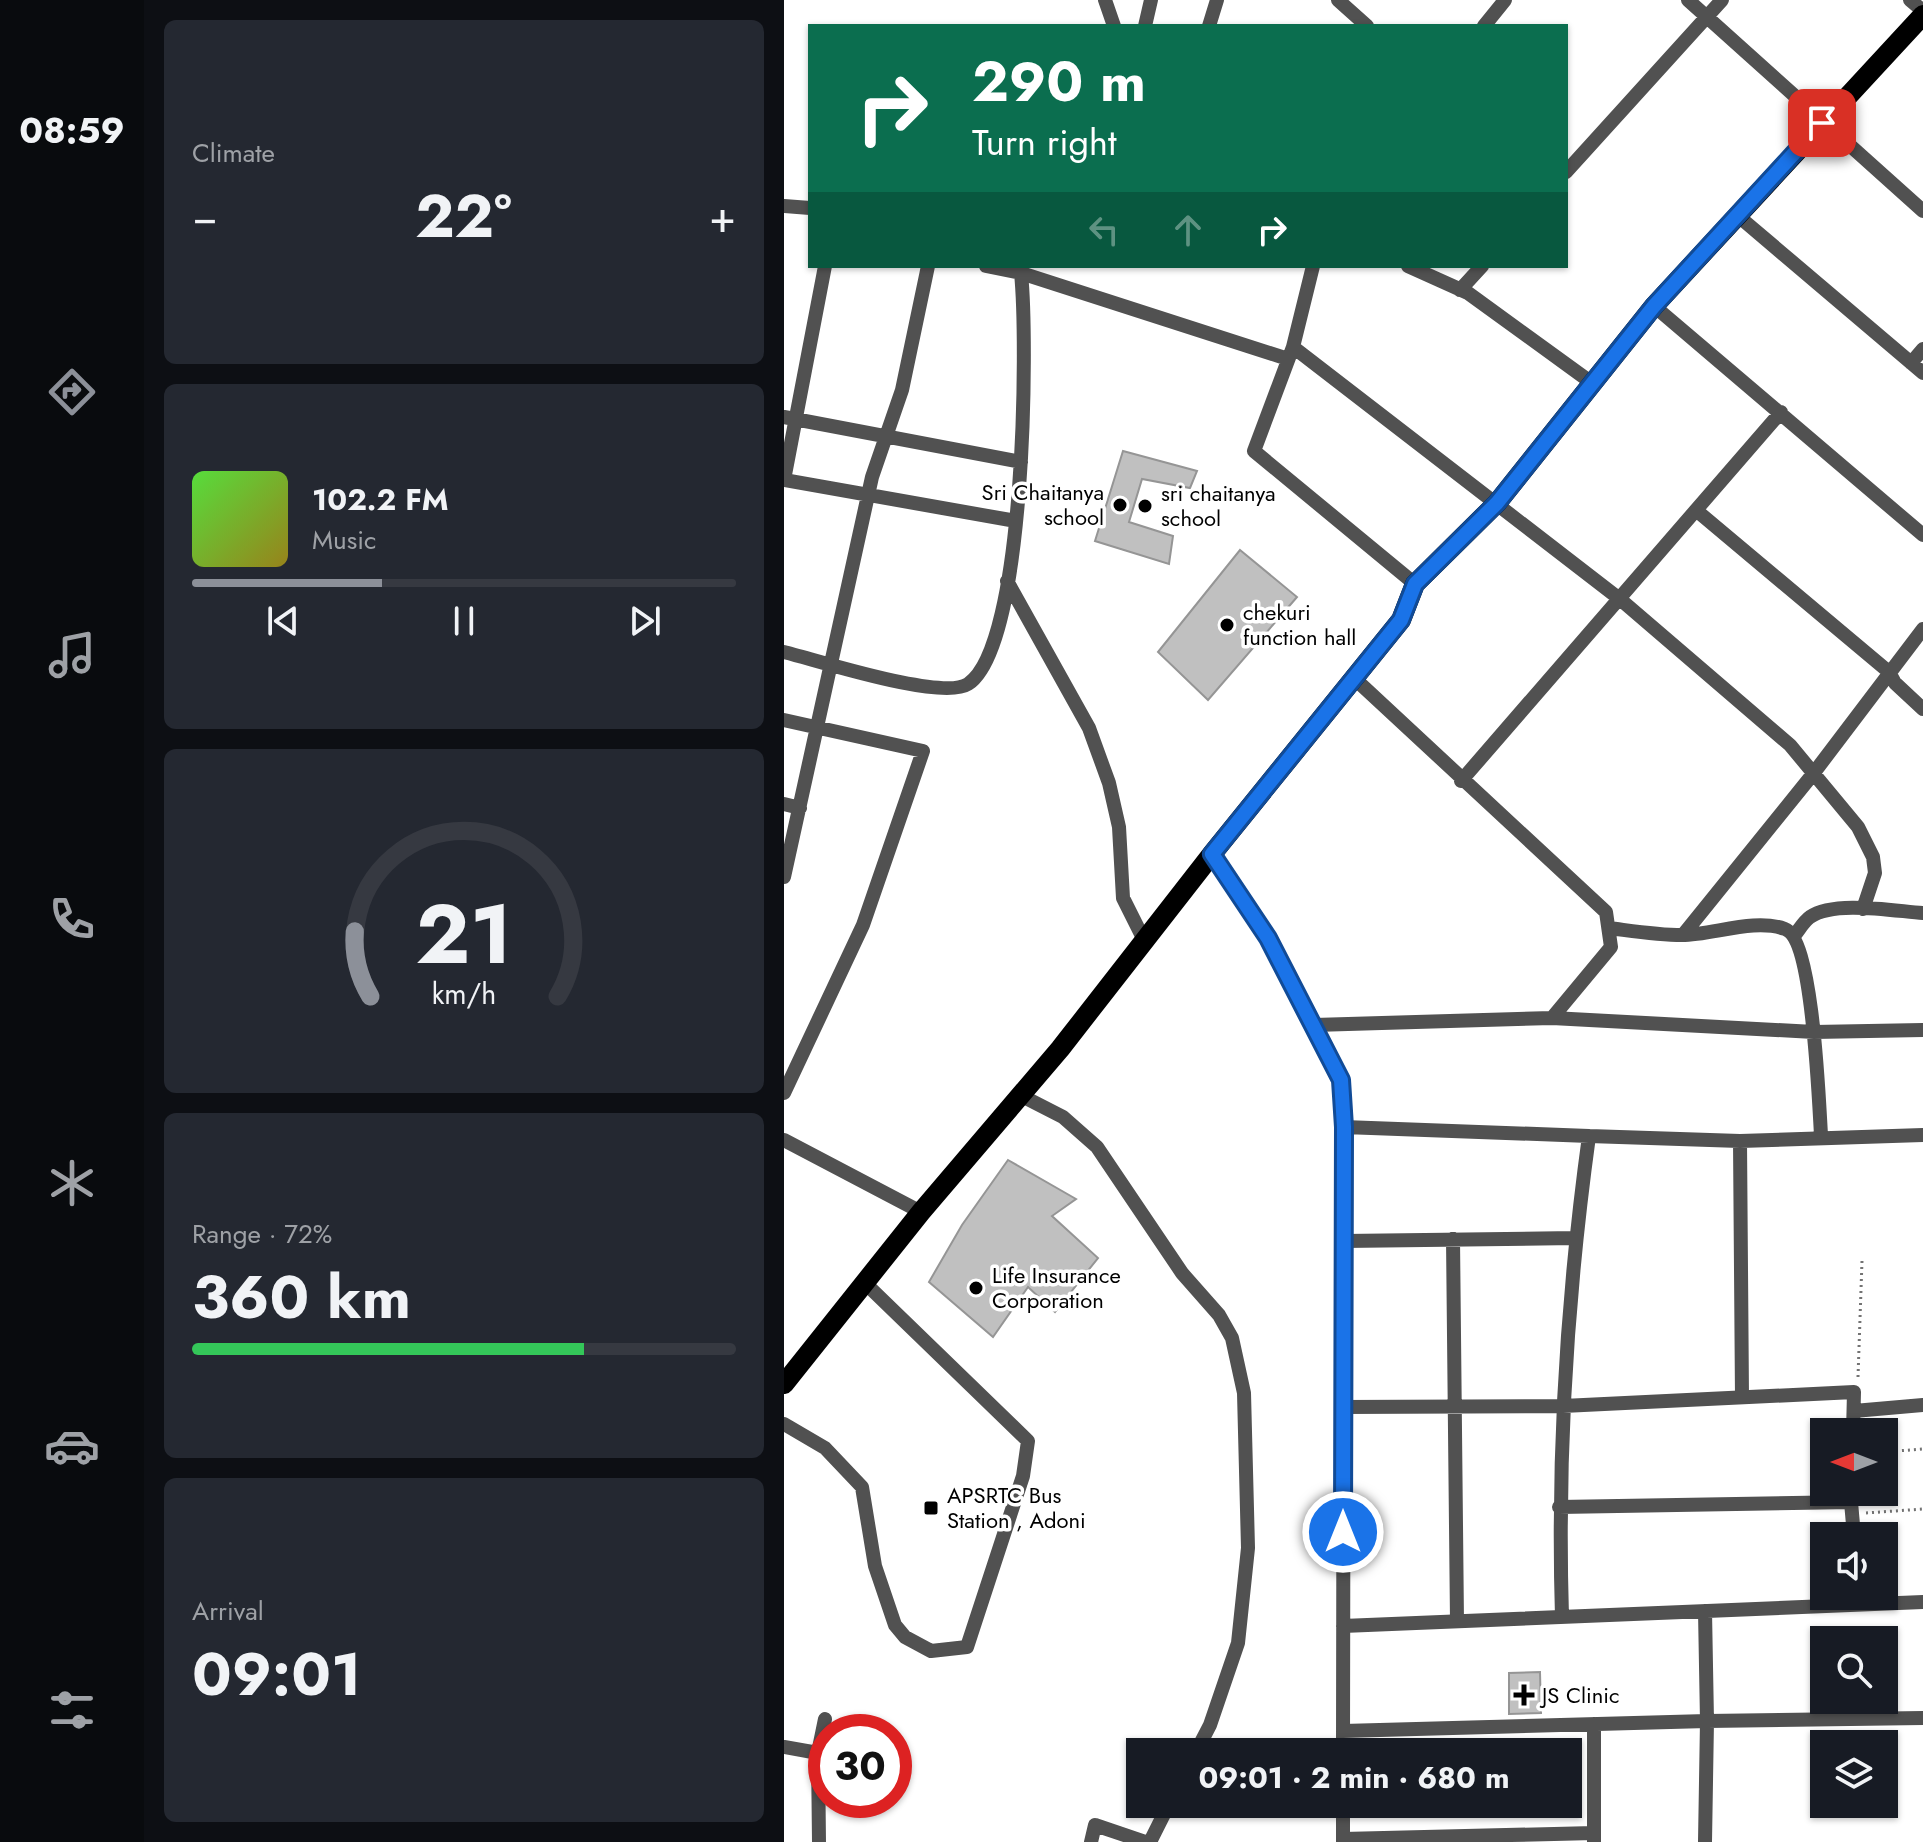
<!DOCTYPE html>
<html lang="en">
<head>
<meta charset="utf-8">
<style>
  body { margin:0; font-family:Jost,sans-serif; background:#242831; color:#f1f3f6; height:100vh; display:flex; flex-direction:column; font-size:30px; white-space:nowrap }
  * { box-sizing:border-box; margin:0 }
  p { font-size:26px; color:#9ea1a6 }
  .icon { flex:none; width:44px; height:44px; fill:none; stroke:currentColor; stroke-width:2; stroke-linecap:round; stroke-linejoin:round }
  .map { position:relative; flex:1; overflow:hidden }
  .details { display:flex; flex-direction:column; gap:20px; padding:20px; background:#0d0f14; width:640px }
  .details>* { flex:none }
  .guide { position:absolute; left:24px; top:24px; width:760px; height:244px; border-radius:0px; box-shadow:0 2px 6px #0004; background:#0b6e4f; color:#fff; overflow:hidden }
  .needle { width:52px; rotate:270deg }
  .fabs { position:absolute; left:1026px; top:1418px; display:grid; gap:16px }
  .fabs a { display:grid; place-items:center; width:88px; height:88px; border-radius:0px; background:#171b24; box-shadow:0 2px 6px #0004; font-size:40px }
  .speed { position:absolute; left:24px; top:1714px; display:flex; gap:16px; font-size:40px; font-weight:700; text-align:center }
  .speed>* { display:grid; place-content:center; width:104px; height:104px; border-radius:50%; background:#171b24; box-shadow:0 2px 6px #0004; line-height:1 }
  .speed .limit { border:12px solid #d22; background:#fff; color:#111 }
  .pin { position:absolute; display:grid; place-items:center; width:68px; height:68px; color:#fff; margin:-34px; border-radius:16px; box-shadow:0 4px 12px #0006 }
  .me { position:absolute; width:88px; margin:-44px; rotate:0deg; stroke-linejoin:round; filter:drop-shadow(0 0 6px #0008) }
  .turn { display:flex; align-items:center; gap:28px; height:168px; padding:0 32px; font-size:36px }
  .turn .icon { width:104px; height:104px; stroke-width:2.5 }
  .turn b { display:block; font-size:56px; line-height:68px }
  .lanes { display:flex; align-items:center; height:76px; padding:0 32px; background:#0003; justify-content:center; gap:40px; direction:ltr }
  .lanes .off { opacity:.35 }
  .big { font-size:60px; font-weight:700; line-height:1.1 }
  .details .card { flex:1; display:flex; flex-direction:column; justify-content:center; gap:12px; min-width:0; padding:0 28px; border-radius:12px; background:#242831 }
  .details .dial { align-items:center; gap:0 }
  .dial svg { height:208px; overflow:visible; fill:none; stroke:#363941; stroke-width:7; stroke-linecap:round; text-anchor:middle }
  .dial text { fill:#f1f3f6; stroke:none }
  .song { display:flex; align-items:center; gap:24px }
  .cover { width:96px; height:96px; border-radius:12px; background:linear-gradient(135deg,hsl(110 70% 55%),hsl(50 70% 35%)) }
  .played { height:8px; border-radius:4px; background:linear-gradient(90deg,#8c9099 35%,#363941 35%) }
  .keys { display:flex; justify-content:space-around; direction:ltr }
  .heat { display:flex; justify-content:space-between; align-items:center; font-size:44px; direction:ltr }
  .charge { height:12px; border-radius:6px; background:linear-gradient(90deg,#34c759 72%,#363941 0) }
  .trip { position:absolute; left:342px; top:1738px; width:456px; height:80px; border-radius:0px; background:#171b24; box-shadow:0 2px 6px #0004; font-weight:700; line-height:80px; text-align:center }
  main { display:flex; flex:1; min-height:0 }
  .menu { display:flex; flex-direction:column; width:144px; justify-content:space-around; align-items:center; background:#090b0e; color:#9ea1a6 }
  .menu .icon { width:56px; height:56px }
  .menu .active { color:#8c9099 }
  .menu b { font-size:36px; color:#f1f3f6 }
  .map>svg:first-child { display:block }
  .building { fill:#c0c0c0; stroke:#959595; stroke-width:2 }
  .lines { fill:none; stroke-linecap:round; stroke-linejoin:round }
  .path { stroke:#737373; stroke-width:3; stroke-dasharray:2 4; stroke-linecap:butt }
  .street { stroke:#515151; stroke-width:14 }
  .primary { stroke:#000; stroke-width:20 }
  .route-casing { stroke:#114b97; stroke-width:20 }
  .route { stroke:#1a73e8; stroke-width:14 }
  .poi-dot { fill:#000; stroke:#fff; stroke-width:3 }
  .labels { text-anchor:middle; stroke-width:7; stroke-linejoin:round; paint-order:stroke }
  .poi-label { font-size:22px; fill:#000; stroke:#fff; text-anchor:start }
</style>
</head>
<body>
<main>
<nav class="menu">
<b>08:59</b>
<svg class="icon active" aria-label="directions" viewBox="0 0 24 24"><path d="M12 3l9 9-9 9-9-9zM9 14v-3h6M13 9l2 2-2 2"/></svg>
<svg class="icon" aria-label="music" viewBox="0 0 24 24"><path d="M9 18V5l10-2v13"/><circle cx="6" cy="18" r="3"/><circle cx="16" cy="16" r="3"/></svg>
<svg class="icon" aria-label="phone" viewBox="0 0 24 24"><path d="M5 4h4l2 5-3 2q2 4 5 5l2-3 5 2v4C11 20 4 13 5 4z"/></svg>
<svg class="icon" aria-label="climate" viewBox="0 0 24 24"><path d="M12 3v18M4 7l16 10M4 17L20 7"/></svg>
<svg class="icon" aria-label="car" viewBox="0 0 24 24"><path d="M5 17H2v-5l4-1 3-4h7l3 4 3 1v5h-3M9 17h6M6 11h13"/><circle cx="7" cy="17" r="2"/><circle cx="17" cy="17" r="2"/></svg>
<svg class="icon" aria-label="filters" viewBox="0 0 24 24"><path d="M4 7h16M4 17h16"/><circle cx="9" cy="7" r="2"/><circle cx="15" cy="17" r="2"/></svg>
</nav>
<section class="details">
<div class="card"><p>Climate</p>
<div class="heat"><a>−</a><b class="big">22°</b><a>+</a></div>
</div>
<div class="card">
<div class="song"><i class="cover"></i><div><b>102.2 FM</b><p>Music</p></div></div>
<div class="played"></div>
<div class="keys"><svg class="icon" aria-label="previous" viewBox="0 0 24 24"><path d="M18 5L8 12l10 7zM5 5v14"/></svg><svg class="icon" aria-label="pause" viewBox="0 0 24 24"><path d="M8 5v14M16 5v14"/></svg><svg class="icon" aria-label="next" viewBox="0 0 24 24"><path d="M6 5l10 7-10 7zM19 5v14"/></svg></div>
</div>
<div class="card dial"><svg viewBox="0 0 100 80">
<path d="M14 69A42 42 0 1 1 86 69"/>
<path d="M14 69A42 42 0 0 1 8 44" stroke="#8c9099"/>
<text x="50" y="56" font-size="32" font-weight="700">21</text>
<text x="50" y="72" font-size="11">km/h</text>
</svg></div>
<div class="card"><p>Range · 72%</p><b class="big">360 km</b><div class="charge"></div></div>
<div class="card"><p>Arrival</p><b class="big">09:01</b></div>
</section>
<div class="map">
<svg width="1139" height="1842" viewBox="0 0 1139 1842">
  <rect width="100%" height="100%" fill="#fff"/>
  <path class="building" d="M339,451L413,471L406,488L358,479L345,522L389,536L385,564L311,541Z
    M456,550L513,597L424,700L374,652Z
    M224,1160L292,1199L268,1216L314,1258L271,1312L244,1287L209,1337L145,1282L178,1225Z
    M756,1672L757,1713L725,1714V1673Z"/>
  <g class="lines">
    <path class="path" d="M1074,1377L1078,1261
      M1100,1452L1139,1449
      M1082,1513L1139,1509"/>
    <path class="street" d="M321,0L330,26
      M554,0L583,26
      M904,0L1139,211
      M1126,0L1139,11
      M361,26L367,0
      M425,26L433,0
      M700,26L721,0
      M782,172L938,0
      M0,206L26,208
      M953,215L1139,373
      M202,266L237,273L504,359
      M529,266L509,347L470,451L631,584
      M624,266L684,293L808,383
      M676,290L698,266
      M870,306L1139,535
      M509,347L837,600L1006,745L1074,827L1089,857L1091,873L1079,909
      M1127,363L1139,349
      M0,417L237,462
      M0,480L232,521
      M0,480L41,266
      M913,511L1105,672L1111,683L1139,709
      M223,581L305,728L325,783L335,827L339,898L360,940
      M0,652C33,660 158,701 184,684C242,646 244,342 237,273
      M0,720L139,751L79,925L0,1093
      M677,781L997,412
      M0,804L16,808
      M428,854L484,938L526,1017L557,1080L560,1127L559,1752
      M0,877L88,477L118,390L144,266
      M825,928C849,931 873,935 898,935C929,935 970,918 1001,929C1029,939 1035,1104 1037,1135
      M899,935L1029,774L1139,629
      M1010,936C1015,930 1020,921 1026,917C1050,900 1110,911 1139,913
      M768,1018L1030,1032L1139,1030
      M530,1025L768,1018L827,947L822,912L570,678
      M236,1095L279,1117L313,1147L398,1273L435,1315L448,1338L460,1393L464,1548L454,1643L426,1725L412,1752
      M560,1127L805,1136C783,1296 773,1456 778,1617
      M805,1136L956,1141L958,1397
      M0,1140L137,1212
      M956,1141L1139,1135
      M669,1239L673,1621
      M560,1241L791,1238
      M559,1407L779,1406L1070,1392L1069,1432
      M1070,1411L1139,1405
      M0,1424L41,1448L78,1487L91,1566L111,1625L121,1637L147,1651L183,1647L239,1476L244,1441L81,1283
      M1067,1502L1070,1536
      M775,1507L1067,1502V1492
      M559,1626L1139,1602
      M810,1724V1842
      M559,1731L923,1721L921,1611
      M0,1747L34,1753L35,1842
      M34,1753L41,1719
      M559,1804V1842
      M559,1839L810,1833
      M307,1842L311,1825L361,1842
      M366,1842L385,1804
      M921,1842L923,1721L1139,1718"/>
    <path class="primary" d="M0,1384L137,1212L276,1049L428,854L617,620L631,584L713,503L870,306L1139,15"/>
  </g>
  <g class="lines">
    <g class="route-casing">
      <path id="route" d="M559,1532L560,1127L557,1080L484,938L428,854L617,620L631,584L713,503L870,306L1038,123"/>
    </g>
    <use href="#route" class="route"/>
  </g>
  <g class="poi-dot">
    <circle cx="336" cy="505" r="8"/>
    <circle cx="361" cy="506" r="8"/>
    <circle cx="443" cy="625" r="8"/>
    <circle cx="192" cy="1288" r="8"/>
    <rect x="139" y="1500" width="16" height="16" rx="4"/>
    <path d="M736 1683h8v8h8v8h-8v8h-8v-8h-8v-8h8z"/>
  </g>
  <g class="labels">
    <g class="poi-label">
      <text x="320" y="500" text-anchor="end">Sri Chaitanya<tspan x="320" dy="25">school</tspan></text>
      <text x="377" y="501">sri chaitanya<tspan x="377" dy="25">school</tspan></text>
      <text x="459" y="620">chekuri<tspan x="459" dy="25">function hall</tspan></text>
      <text x="208" y="1283">Life Insurance<tspan x="208" dy="25">Corporation</tspan></text>
      <text x="163" y="1503">APSRTC Bus<tspan x="163" dy="25">Station , Adoni</tspan></text>
      <text x="758" y="1703">JS Clinic</text>
    </g>
  </g>
</svg>
<div class="fabs">
<a><svg class="needle" viewBox="-14 -14 28 28"><path d="M0-13l5 13h-10z" fill="#e53935"/><path d="M0 13l5-13h-10z" fill="#9ea1a6"/></svg></a>
<a><svg class="icon" aria-label="sound" viewBox="0 0 24 24"><path d="M4 9h4l5-4v14l-5-4H4zM17 9q2 3 0 6"/></svg></a>
<a><svg class="icon" aria-label="search" viewBox="0 0 24 24"><circle cx="10" cy="10" r="6"/><path d="M15 15l6 6"/></svg></a>
<a><svg class="icon" aria-label="layers" viewBox="0 0 24 24"><path d="M12 4l9 5-9 5-9-5zM3 14l9 5 9-5"/></svg></a>
</div>
<div class="speed"><div class="limit">30</div></div>
<div class="pin" style="left:1038px;top:123px;background:#d93025"><svg class="icon" aria-label="arrive" viewBox="0 0 24 24"><path d="M6 21V4h12l-3 4 3 4H6"/></svg></div>
<svg class="me" style="left:559px;top:1532px" viewBox="-20 -20 40 40"><circle r="17" fill="#1a73e8" stroke="#fff" stroke-width="3"/><path d="M0-11L8 9 0 5-8 9z" fill="#fff"/></svg>
<div class="trip">09:01 · 2 min · 680 m</div>
<div class="guide">
<div class="turn"><svg class="icon" aria-label="right" viewBox="0 0 24 24"><path d="M7 20v-9h11M14 6l5 5-5 5"/></svg><div><b>290 m</b>Turn right</div></div>
<div class="lanes"><svg class="icon off" aria-label="left" viewBox="0 0 24 24"><path d="M17 20v-9H6M10 6l-5 5 5 5"/></svg><svg class="icon off" aria-label="ahead" viewBox="0 0 24 24"><path d="M12 20V5M6 11l6-6 6 6"/></svg><svg class="icon" aria-label="right" viewBox="0 0 24 24"><path d="M7 20v-9h11M14 6l5 5-5 5"/></svg></div>
</div>
</div>
</main>
</body>
</html>
